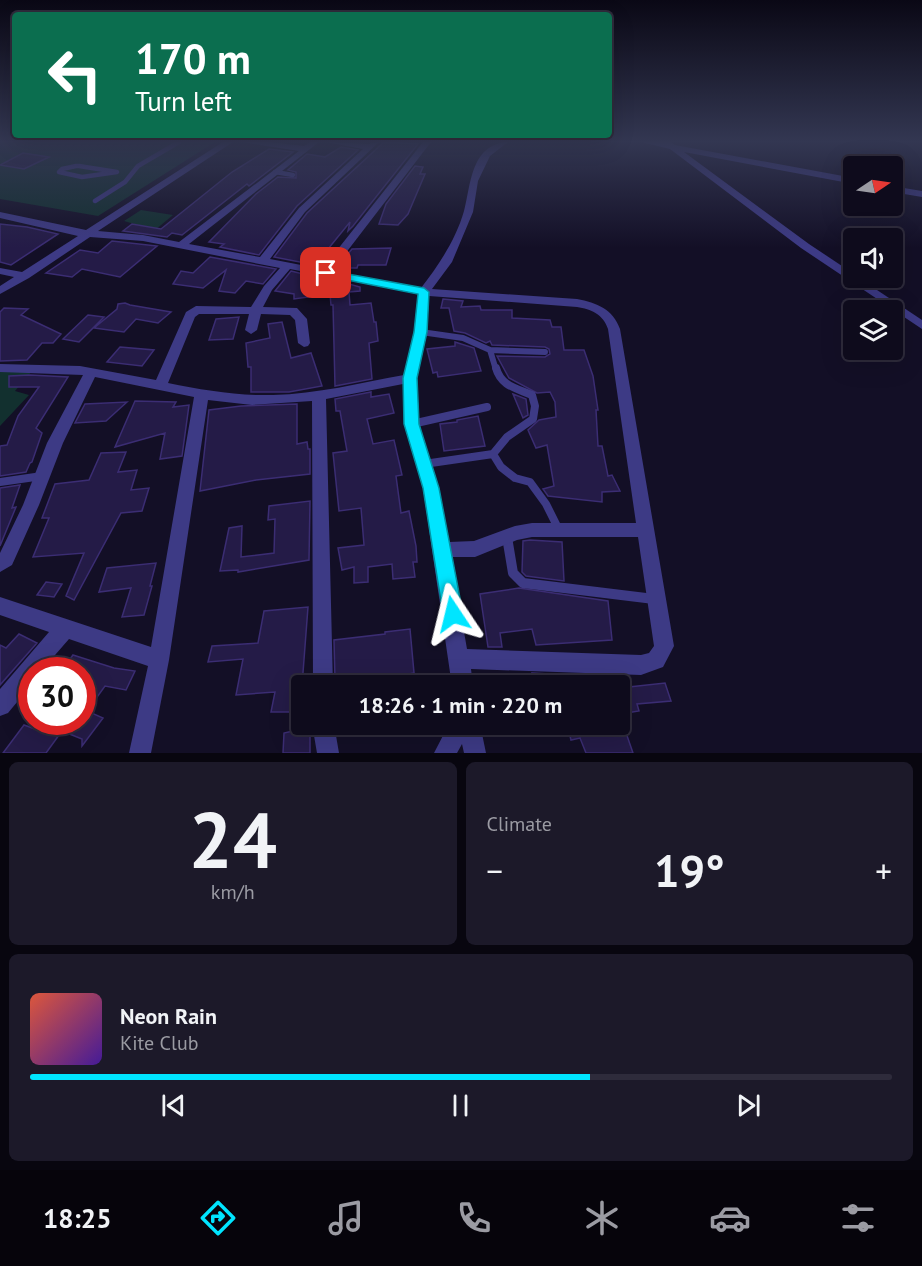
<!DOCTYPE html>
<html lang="en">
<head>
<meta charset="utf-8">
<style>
  body { margin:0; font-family:"PT Sans",sans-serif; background:#1c1929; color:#f1f3f6; height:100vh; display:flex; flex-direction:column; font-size:22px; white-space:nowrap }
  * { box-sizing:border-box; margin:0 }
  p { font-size:20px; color:#9b9ba3 }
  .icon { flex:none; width:33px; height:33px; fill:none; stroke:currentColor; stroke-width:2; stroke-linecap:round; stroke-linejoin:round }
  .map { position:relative; height:753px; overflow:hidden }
  .side { display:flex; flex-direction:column; gap:9px; padding:9px; background:#08060f; flex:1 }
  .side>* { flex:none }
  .guide { position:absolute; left:12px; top:12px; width:600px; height:126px; border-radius:6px; box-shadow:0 6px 24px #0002,0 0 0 2px #2e2b3b; background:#0b6e4f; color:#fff; overflow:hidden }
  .needle { width:39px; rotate:77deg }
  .buttons { position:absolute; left:843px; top:156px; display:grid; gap:12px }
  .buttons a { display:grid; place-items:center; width:60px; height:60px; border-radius:6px; background:#0e0b1c; box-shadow:0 6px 24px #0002,0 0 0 2px #2e2b3b; font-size:30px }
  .speed { position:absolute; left:18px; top:657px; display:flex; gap:12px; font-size:30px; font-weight:700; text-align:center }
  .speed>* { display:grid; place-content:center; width:78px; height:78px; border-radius:50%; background:#0e0b1c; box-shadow:0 6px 24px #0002,0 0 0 2px #2e2b3b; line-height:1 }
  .speed .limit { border:9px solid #d22; background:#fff; color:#111 }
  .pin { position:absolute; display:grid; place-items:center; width:51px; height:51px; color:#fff; margin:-26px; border-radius:12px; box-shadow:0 3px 9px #0006 }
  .me { position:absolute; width:66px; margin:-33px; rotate:350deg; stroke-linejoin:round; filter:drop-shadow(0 0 4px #0008) }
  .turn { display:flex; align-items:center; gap:21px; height:126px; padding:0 24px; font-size:27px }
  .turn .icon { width:78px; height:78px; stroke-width:2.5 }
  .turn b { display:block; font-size:42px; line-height:51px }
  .big { font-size:45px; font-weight:800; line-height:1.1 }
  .side .widget { flex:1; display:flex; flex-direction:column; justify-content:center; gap:9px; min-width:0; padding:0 21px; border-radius:9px; background:#1c1929 }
  .side .dial { align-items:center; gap:0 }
  .dial b { font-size:78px; line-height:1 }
  .song { display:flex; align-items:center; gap:18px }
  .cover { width:72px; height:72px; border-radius:9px; background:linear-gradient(135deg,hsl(10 70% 55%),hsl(260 70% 35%)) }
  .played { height:6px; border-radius:3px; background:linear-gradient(90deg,#00e5ff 65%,#2e2b3b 65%) }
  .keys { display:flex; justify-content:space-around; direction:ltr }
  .heat { display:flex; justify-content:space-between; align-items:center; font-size:33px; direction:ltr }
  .side .tiles { flex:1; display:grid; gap:9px; grid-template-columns:1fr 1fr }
  .widget:last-child { grid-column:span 2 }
  .trip { position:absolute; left:291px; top:675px; width:339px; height:60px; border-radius:6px; background:#0e0b1c; box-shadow:0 6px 24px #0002,0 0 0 2px #2e2b3b; font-weight:800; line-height:60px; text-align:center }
  .tabs { display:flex; height:96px; justify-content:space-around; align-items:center; background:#06040b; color:#9b9ba3 }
  .tabs .icon { width:42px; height:42px }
  .tabs .selected { color:#00e5ff }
  .tabs b { font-size:27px; color:#f1f3f6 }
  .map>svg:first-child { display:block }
  .green { fill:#12302f }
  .building { fill:#241b47; stroke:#3b2d73; stroke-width:1.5 }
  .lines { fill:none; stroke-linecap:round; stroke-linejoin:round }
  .service-far3 { stroke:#3d3a85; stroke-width:4.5 }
  .service-far2 { stroke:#3d3a85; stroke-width:6 }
  .service-far1 { stroke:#3d3a85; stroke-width:8 }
  .service { stroke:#3d3a85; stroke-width:10 }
  .minor { fill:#3d3a85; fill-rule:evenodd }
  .route { fill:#00e5ff; stroke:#0095a6; stroke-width:1.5 }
</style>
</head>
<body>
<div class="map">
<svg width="922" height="753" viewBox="0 0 922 753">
  <rect width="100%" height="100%" fill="#130f26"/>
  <path class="green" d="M0,142H215L98,216L0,199Z
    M141,210L173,215L155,230L124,221Z
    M0,371H32L15,391L29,395L0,426Z"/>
  <path class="building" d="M384,142L418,144L353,226L348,231L350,222L315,265L274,257L307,213Z
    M341,147L358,150L297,206L259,255L220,247L224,244L209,242L256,194L278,177L296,178V172L288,170L307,154L325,157Z
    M269,149L293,152L249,186L247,184L182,235L172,233L167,237L123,231L132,224L161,229L232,172Z
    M23,153L49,157L24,169L0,165Z
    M415,166L423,167L420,174H425L408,214L398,225L379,224L386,204Z
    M0,224L27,227L58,234L11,265L0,262Z
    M112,241L157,246L120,277L82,269L72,277L46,273L80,250L98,253Z
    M391,248L386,265H358L357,268H348V272L340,270L342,261L352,249Z
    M210,257L276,269L263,284L246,281L235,293L219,291L226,270L203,288L173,284L181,271L193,273Z
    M291,271L307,275L305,278L338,284V281L360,287V291L349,292L350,305L371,303L374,322H376L378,341L369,343L372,379L335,386L333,305H331L330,294L294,299V294L275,291Z
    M443,299L463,301L461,307L480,306L481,310H512V318L550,320L552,327H561L564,350H584L593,376L598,410H596L598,446H602L608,476L612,475L620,491L602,492V502L548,496L543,489L554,486L547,445L536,448L528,430L539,420L556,417L555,402L550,392L537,393L509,378L497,356L545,357L550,354L549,349L545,347L492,345L490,341L486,343L465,333L454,331L449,308H441Z
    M125,303L130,305L171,312L158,323L136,319L124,332L94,328L117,309L118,304Z
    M4,308L28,309L21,315L61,334L53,343H42L27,360L0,361V312Z
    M88,315L104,317L79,342L63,339Z
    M239,317L233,339L209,340L216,319Z
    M282,322L291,358L311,353L322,386L289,392H251V367H248L246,343L270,338L268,324Z
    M455,342L474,348L481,371L438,377L437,372L433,373L427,349L455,346Z
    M120,347L154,350L142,366L107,362Z
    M30,375L68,377L36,428L42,433L32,462L30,463L26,472L0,476V446L7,445L18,416L39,387H9V376Z
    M371,392V397L389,394L394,413L367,419L373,444L394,440L402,475L396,476L401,513L409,511L416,546L417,562H413L415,577L393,579L392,564L368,567V582L354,583V567L342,570L338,548L364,545L361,508L339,511L333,453L347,451L340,411H336L335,399Z
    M513,394L526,399L528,415L523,418Z
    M135,401L176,402L173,407L189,405L182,456L160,459L165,433L115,447Z
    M127,402L106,421L75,423L85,404Z
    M297,404V444L307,442L308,449H310V474L256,480L200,491L209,410L241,406Z
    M478,416L485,446L444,451L440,424L457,422V420Z
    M126,452L118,472L137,470L131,490L149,488L142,511L121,513L74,600L66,596L84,553L33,557L49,518H42L55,484L89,480L101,453Z
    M20,485L12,508L16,507L0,546V488Z
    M310,501L309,560L238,572V570L220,571L229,528L242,526L241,557L274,553L275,519L268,520L269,506Z
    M530,540L562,542L564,581L526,576L522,572L523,541Z
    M156,563L150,586H152L144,615L122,617L131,588L99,592L107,568Z
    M46,582L62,584L54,597L37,595Z
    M519,588L608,601L612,640L536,645L532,629L500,633L502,647H488L480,594Z
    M308,607L300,712H271L275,692L236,695L243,659L208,662L212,646L258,643L264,611Z
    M410,629L414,673L361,683V676L335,680L334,640L385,634V632Z
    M19,634L37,643L0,685V645L6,648Z
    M73,655L114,668L135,671L126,690L105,686L87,711L103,718L82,746V739L62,731L46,753H3L24,725L38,730L44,723L41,722H82V670H62Z
    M532,673L549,674L552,686H535Z
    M665,683L671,701L637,704L639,711L620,714V688Z
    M567,724H623L633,753H586L580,738L571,740Z
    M310,727V753H283L284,733Z"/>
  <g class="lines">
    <path class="service-far3" d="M76,166H79L117,172L82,177L59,172L62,169Z
      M275,172L293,175
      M95,201L125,182L138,166L179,142"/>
    <path class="service-far2" d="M421,332L463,338L490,350L496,370
      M490,350L545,352"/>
    <path class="service-far1" d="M412,424L487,407
      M493,454L501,467L515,478L530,482L546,504L559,530
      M424,464L493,454L507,437L533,419L535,406L532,395C516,388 501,386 496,368
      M0,482L42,476"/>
    <path class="service" d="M507,537L513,573L523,583L654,599"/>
    <path class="minor" d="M223,142H233L98,231L143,235L179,242L299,151L242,142H269L304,146L310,142H319L189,244L260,257L299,208L363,149L326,142L368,144L379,142L305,212L270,259L322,269L423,142H431L332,271L421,288C439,265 456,239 464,211C469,192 470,168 483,153C490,146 498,142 508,142L490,156L478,181L473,212L452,262L432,289L577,299C597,303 613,309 620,329L674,646L663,667L641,675L471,669L473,686H452L423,488L405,424L403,384L326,399L333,686H313L312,401L252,405L208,400L169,660L151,753H129L148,666L69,639L42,670H32V684L8,713L0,716V689L49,632L0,615V597L151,647L194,397L95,377L63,443L39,505L12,565L0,572V553L23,505L47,443L83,375L0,372V364L80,366L156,380L186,312L196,306L251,307L264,286L280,268L143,241L90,237L29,278L0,294V286L14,277L0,274V268L22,272L78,236L0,218V212L86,230ZM290,269L418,294L415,332L404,375C360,383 317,394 273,395C237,396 203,390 168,383L195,317L199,314H249L245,330L251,334L257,330L261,314L290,315L295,320L298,343L304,347L308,346L310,343L307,319L297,308L263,307L272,290ZM429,296L577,307C591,309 603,314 608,329L636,523H532L515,526L474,541L449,542L439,488L419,424L417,378L427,332ZM532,537H638L654,646L649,653L641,655L467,649L451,557H475L517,540Z
      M641,142H671L675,145L854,178V184L684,152L809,244L854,274V278H859L922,320V329L801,248L670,149Z
      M892,186L922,191V197L892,192Z
      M312,724H334L339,753H317Z
      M449,724H480L486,753H464L462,744L457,753H434Z"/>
  </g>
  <linearGradient id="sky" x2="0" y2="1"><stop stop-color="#0a0815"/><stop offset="0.57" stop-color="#333752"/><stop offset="1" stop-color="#333752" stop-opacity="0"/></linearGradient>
  <rect width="922" height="248" fill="url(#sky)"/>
  <path class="route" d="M326,270L424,288L429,292L427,332L417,378L419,424L439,488L463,614L460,620L453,623L446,620L443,614L423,488L404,424L403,378L414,332L418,294L322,275L320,273Z"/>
</svg>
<div class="buttons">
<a><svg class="needle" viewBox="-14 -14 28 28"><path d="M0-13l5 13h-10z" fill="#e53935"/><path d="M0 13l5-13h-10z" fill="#9b9ba3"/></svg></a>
<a><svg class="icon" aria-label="sound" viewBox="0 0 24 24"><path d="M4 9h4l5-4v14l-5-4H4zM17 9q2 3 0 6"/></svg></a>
<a><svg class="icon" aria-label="layers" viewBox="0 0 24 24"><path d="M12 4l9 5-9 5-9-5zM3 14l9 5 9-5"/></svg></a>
</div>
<div class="speed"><div class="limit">30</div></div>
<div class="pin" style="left:326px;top:273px;background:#d93025"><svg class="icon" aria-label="arrive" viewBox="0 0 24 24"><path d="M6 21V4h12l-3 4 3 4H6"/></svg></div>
<svg class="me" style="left:453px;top:614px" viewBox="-20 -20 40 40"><path d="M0-17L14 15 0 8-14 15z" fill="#00e5ff" stroke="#fff" stroke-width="4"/></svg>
<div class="trip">18:26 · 1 min · 220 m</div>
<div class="guide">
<div class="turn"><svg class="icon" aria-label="left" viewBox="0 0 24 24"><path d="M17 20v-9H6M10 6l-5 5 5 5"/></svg><div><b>170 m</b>Turn left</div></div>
</div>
</div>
<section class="side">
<div class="tiles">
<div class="widget dial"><b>24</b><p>km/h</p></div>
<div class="widget"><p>Climate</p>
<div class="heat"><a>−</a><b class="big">19°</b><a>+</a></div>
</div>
<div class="widget">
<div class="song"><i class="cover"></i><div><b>Neon Rain</b><p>Kite Club</p></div></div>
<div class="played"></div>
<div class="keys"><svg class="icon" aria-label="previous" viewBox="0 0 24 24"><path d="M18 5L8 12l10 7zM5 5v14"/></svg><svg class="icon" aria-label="pause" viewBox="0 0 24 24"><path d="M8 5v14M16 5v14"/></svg><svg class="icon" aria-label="next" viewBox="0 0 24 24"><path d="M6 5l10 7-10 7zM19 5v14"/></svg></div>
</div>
</div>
</section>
<nav class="tabs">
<b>18:25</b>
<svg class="icon selected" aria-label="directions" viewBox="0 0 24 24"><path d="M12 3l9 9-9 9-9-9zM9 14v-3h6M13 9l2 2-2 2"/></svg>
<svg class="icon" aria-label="music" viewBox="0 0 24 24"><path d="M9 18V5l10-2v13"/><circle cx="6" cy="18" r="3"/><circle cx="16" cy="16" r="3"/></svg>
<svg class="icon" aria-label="phone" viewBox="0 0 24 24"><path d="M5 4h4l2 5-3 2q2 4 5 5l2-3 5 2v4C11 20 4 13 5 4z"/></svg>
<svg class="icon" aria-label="climate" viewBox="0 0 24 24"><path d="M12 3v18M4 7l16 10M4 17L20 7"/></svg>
<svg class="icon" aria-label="car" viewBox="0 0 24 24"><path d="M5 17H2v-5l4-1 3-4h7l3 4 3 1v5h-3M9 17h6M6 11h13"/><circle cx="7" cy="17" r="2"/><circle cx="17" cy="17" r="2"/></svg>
<svg class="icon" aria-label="filters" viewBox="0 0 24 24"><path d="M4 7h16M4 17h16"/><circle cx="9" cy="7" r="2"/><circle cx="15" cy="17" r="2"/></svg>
</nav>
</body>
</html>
